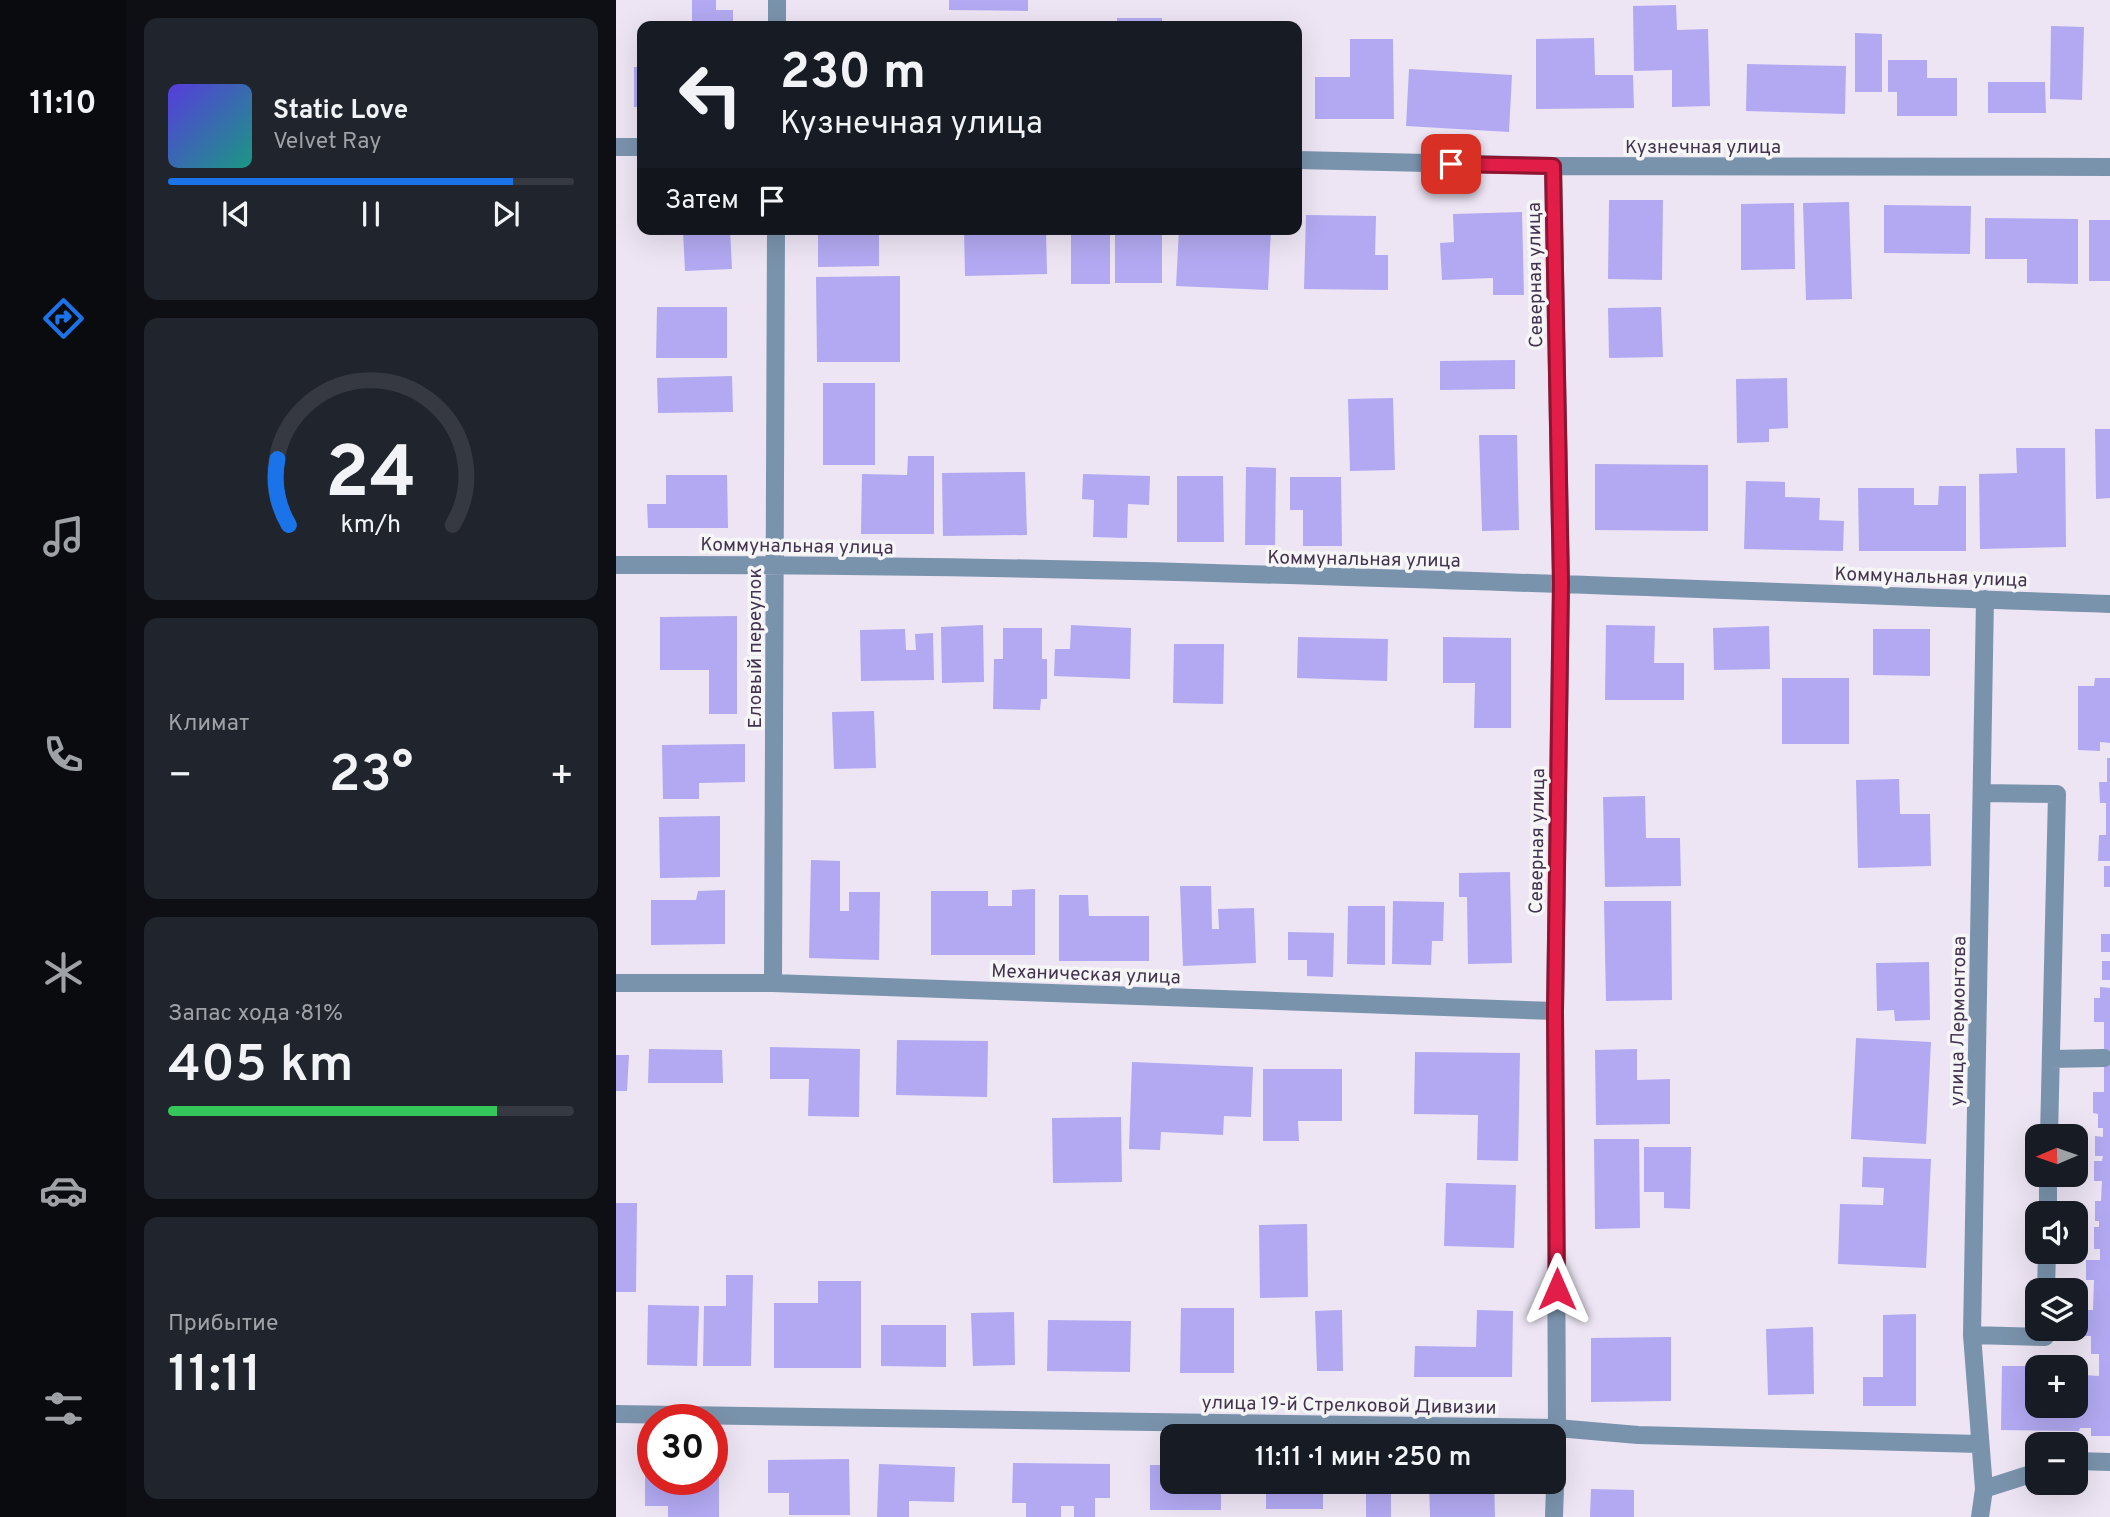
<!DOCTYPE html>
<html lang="ru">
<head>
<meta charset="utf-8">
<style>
  body { margin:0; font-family:Overpass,sans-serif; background:#20242c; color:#f1f3f6; height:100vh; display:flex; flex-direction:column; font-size:26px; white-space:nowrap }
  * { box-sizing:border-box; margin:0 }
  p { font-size:23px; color:#9ea1a6 }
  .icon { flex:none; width:38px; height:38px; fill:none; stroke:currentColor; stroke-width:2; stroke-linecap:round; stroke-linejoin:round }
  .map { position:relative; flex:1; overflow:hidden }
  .details { display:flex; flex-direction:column; gap:18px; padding:18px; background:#0d0f14; width:490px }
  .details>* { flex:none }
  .banner { position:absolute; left:21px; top:21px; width:665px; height:214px; border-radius:14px; box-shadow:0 7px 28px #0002; background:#171b24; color:#f1f3f6; overflow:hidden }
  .needle { width:46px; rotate:268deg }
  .fabs { position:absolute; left:1409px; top:1124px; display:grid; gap:14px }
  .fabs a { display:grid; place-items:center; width:63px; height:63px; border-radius:14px; background:#171b24; box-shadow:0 7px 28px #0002; font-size:35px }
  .speed { position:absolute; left:21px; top:1404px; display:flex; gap:14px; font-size:35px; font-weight:700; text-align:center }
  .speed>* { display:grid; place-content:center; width:91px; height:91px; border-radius:50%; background:#171b24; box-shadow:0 7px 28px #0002; line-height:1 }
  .speed .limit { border:10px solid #d22; background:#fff; color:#111 }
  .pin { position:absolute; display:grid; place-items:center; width:60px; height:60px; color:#fff; margin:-30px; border-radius:14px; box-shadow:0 4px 10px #0006 }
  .me { position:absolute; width:77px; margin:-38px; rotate:0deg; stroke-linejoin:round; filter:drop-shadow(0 0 5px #0008) }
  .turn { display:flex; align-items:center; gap:24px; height:147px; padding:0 28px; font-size:32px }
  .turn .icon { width:91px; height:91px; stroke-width:2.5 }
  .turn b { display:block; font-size:49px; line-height:60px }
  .then { display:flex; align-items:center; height:66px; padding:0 28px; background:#0003; gap:14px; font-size:26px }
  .big { font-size:52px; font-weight:600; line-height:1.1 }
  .details .card { flex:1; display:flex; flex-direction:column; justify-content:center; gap:10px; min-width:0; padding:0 24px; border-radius:14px; background:#20242c }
  .details .dial { align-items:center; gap:0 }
  .dial svg { height:182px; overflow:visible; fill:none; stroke:#363941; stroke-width:7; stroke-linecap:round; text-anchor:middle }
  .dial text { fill:#f1f3f6; stroke:none }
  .song { display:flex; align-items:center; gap:21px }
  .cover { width:84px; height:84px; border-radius:10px; background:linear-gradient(135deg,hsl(250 70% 55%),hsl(170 70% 35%)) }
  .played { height:7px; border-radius:4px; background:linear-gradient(90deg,#1a73e8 85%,#363941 85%) }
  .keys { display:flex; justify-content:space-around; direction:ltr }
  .heat { display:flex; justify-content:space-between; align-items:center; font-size:38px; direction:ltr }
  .charge { height:10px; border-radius:5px; background:linear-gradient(90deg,#34c759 81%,#363941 0) }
  .trip { position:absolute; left:544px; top:1424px; width:406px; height:70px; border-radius:14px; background:#171b24; box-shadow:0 7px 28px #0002; font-weight:600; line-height:70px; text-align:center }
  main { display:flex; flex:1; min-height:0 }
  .tab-bar { display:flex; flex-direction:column; width:126px; justify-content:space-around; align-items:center; background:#090b0e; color:#9ea1a6 }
  .tab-bar .icon { width:49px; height:49px }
  .tab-bar .active { color:#1a73e8 }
  .tab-bar b { font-size:32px; color:#f1f3f6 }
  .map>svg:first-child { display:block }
  .building { fill:#b2a9f2 }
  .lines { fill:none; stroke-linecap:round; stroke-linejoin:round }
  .minor { stroke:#7a93ac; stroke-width:18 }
  .route-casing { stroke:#92132f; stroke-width:18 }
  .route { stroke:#e11d48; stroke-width:12 }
  .labels { text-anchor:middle; stroke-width:7; stroke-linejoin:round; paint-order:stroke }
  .street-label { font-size:19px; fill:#433350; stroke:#f6f6f6 }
</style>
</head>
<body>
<main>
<nav class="tab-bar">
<b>11:10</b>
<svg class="icon active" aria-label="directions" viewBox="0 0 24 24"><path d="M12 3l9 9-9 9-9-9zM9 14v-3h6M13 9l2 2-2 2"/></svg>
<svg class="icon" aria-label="music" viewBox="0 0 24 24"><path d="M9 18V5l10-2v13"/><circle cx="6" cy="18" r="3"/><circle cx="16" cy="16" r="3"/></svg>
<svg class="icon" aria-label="phone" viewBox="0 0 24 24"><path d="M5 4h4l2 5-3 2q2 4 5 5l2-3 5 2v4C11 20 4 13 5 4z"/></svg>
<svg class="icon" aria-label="climate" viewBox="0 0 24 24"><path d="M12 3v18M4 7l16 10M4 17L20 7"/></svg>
<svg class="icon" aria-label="car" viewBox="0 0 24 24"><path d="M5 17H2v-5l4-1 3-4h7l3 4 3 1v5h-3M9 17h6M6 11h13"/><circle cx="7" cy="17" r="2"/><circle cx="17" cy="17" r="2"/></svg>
<svg class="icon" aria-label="filters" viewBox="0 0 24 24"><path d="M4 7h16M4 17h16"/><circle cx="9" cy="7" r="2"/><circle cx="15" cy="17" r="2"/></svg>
</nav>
<section class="details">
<div class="card">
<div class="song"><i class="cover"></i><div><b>Static Love</b><p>Velvet Ray</p></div></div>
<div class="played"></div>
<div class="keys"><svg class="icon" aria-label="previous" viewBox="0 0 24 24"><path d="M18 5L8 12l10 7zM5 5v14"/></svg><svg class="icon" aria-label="pause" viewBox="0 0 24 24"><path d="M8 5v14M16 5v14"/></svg><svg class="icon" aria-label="next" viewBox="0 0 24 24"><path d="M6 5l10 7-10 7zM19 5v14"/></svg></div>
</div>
<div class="card dial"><svg viewBox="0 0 100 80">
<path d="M14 69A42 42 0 1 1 86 69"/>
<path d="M14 69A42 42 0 0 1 9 40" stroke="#1a73e8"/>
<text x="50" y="56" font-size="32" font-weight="700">24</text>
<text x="50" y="72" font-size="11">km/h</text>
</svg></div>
<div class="card"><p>Климат</p>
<div class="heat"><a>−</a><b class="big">23°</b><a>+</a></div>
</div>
<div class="card"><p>Запас хода · 81%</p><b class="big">405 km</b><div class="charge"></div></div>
<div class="card"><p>Прибытие</p><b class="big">11:11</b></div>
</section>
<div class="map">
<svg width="1494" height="1517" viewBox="0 0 1494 1517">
  <rect width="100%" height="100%" fill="#ede5f4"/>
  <path class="building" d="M76,0H100V10H117V26H76Z
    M333,0H412V11L333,10Z
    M1060,5L1061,30L1092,29L1094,106L1056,107V70L1018,71L1017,6Z
    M501,18H546V26H501Z
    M1435,26L1468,27L1466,100L1434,99Z
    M1239,33L1266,34V92H1239Z
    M978,38L979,75H1017L1018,108L920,109V39Z
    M734,39H777L778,119H699V77H734Z
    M1272,60H1311V78H1341V116H1281V92H1272Z
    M1131,64L1230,66L1229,114L1130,111Z
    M18,67H26V107H18Z
    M793,69L896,75L893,132L790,126Z
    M1372,82H1429L1430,113H1372Z
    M993,200H1047L1046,280L992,279Z
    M1233,202L1236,299L1190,300L1187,203Z
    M1178,203L1179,269L1125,270V204Z
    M1268,205L1355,206L1354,254L1268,253Z
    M906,212L908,295H877V278L826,280L824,243L838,242L837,214Z
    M690,215L760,216L759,255H772V290L688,289Z
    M1369,218L1462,219V284L1411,283V259H1369Z
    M1473,220H1494V281H1473Z
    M114,229L116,269L69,271L67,231Z
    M202,229H263V266L202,267Z
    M348,229H430L431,274L349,276Z
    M455,229H494V284H455Z
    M499,229H546V283H499Z
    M563,229H655L652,290L560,286Z
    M284,276V362H201L200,277Z
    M41,307H111V358H40Z
    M1045,307L1047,357L993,358L992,308Z
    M899,360V389L824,390V361Z
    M116,376L117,412L42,413L41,378Z
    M1171,378L1172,428L1153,429V442L1121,443L1120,379Z
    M207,383H259V465H207Z
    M777,398L779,470L734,471L732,399Z
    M1479,429H1494V498L1480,499Z
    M863,435H901L903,530L866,531Z
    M1400,448H1449L1450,547L1364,549L1363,474L1401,473Z
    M292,456H318V534H245L246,474L291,475Z
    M979,464L1092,465V531L979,530Z
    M630,467L660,468L659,545H629Z
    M409,472L411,535L327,536L326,473Z
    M467,474L534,476L533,505L512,504L511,538L477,537L478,500L466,499Z
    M50,475H111L112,528H32L31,504H50Z
    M561,476H607L608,542H561Z
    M674,477H725L726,546H687V510H674Z
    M1130,481L1169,482V497L1204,498L1203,520L1228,521L1227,551L1128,549Z
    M1323,486H1350V551H1243L1242,488H1298V505H1322Z
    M121,616V714H93V670H44V617Z
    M367,625L368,682L326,683L325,627Z
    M455,625L515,628L514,679L438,676L439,649H454Z
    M990,625L1039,626L1038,663H1068V700H989Z
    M1153,626L1154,669L1098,670L1097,628Z
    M387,628H426V659H431V699H425L424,710L377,709L378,659H387Z
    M289,629L290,650H300L299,634L317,633L318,680L245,681L244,630Z
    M1257,629H1314V676L1257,675Z
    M682,637L772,639L771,681L681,678Z
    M827,637L895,638V728H858L859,683H827Z
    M558,644H608L607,704L557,703Z
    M1166,678H1233V744H1166Z
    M1479,678H1494V743L1484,742V751L1462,750V686H1478Z
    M258,711L260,768L218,769L216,712Z
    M129,744V782L83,783V799H47L46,745Z
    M1491,758H1494V861H1482L1483,835H1490V803H1484L1483,782H1491Z
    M1283,779L1284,814H1314L1315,866L1242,868L1240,780Z
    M1029,796L1030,838H1064L1065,886L989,887L987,797Z
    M104,816V877L44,878L43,817Z
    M195,860L224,861V911H233V892H264L263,960L193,958Z
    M1488,866H1494V887H1488Z
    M894,872L896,963L852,964L851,897H843V873Z
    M564,886H595L596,929H603L602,909L638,908L640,963L567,966Z
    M419,889V955H315V891H372V906H396V890Z
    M109,890V944L35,945V900H80L82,891Z
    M443,895H472L473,916H533V961H443Z
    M777,901L828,902L827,941H816L815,965L776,964Z
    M988,901H1055L1056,1000L990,1001Z
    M732,906H769V965L731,964Z
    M672,932L718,933L717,977L691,976V960H672Z
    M1485,934H1494V952H1485Z
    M1486,961H1494V980H1486Z
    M1313,962L1314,1020L1279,1021L1278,1010L1261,1011L1260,963Z
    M1484,987L1494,988V1436H1475V1428H1464L1463,1431L1385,1430L1386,1366H1421V1405H1460V1366H1468V1375L1483,1376V1354H1475V1336H1469V1310H1477L1478,1280H1470V1260H1484V1249H1478V1227H1483V1221H1479V1201H1485L1486,1181H1478V1161H1486L1487,1156H1479V1136L1487,1137V1128H1482V1114L1477,1113V1092H1488V1022H1478V998H1484Z
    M1240,1038L1315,1042L1310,1144L1235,1139Z
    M281,1040L372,1041L371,1097L280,1095Z
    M154,1047L244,1049L243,1117L192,1116L193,1079H154Z
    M33,1049L106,1050L107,1083H32Z
    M1021,1049V1080L1054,1079V1124L980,1125L979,1050Z
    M799,1052L904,1053L902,1161L861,1160L862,1115L798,1114Z
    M0,1055H13L11,1091H0Z
    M516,1062L637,1067L635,1117L608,1116L607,1135L545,1132L544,1150L513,1149Z
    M647,1069H726V1121H682L683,1141H647Z
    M505,1117L506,1182L437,1183L436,1118Z
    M978,1139H1023L1024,1228L979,1229Z
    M1028,1147H1075L1074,1209L1048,1208V1192H1028Z
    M1247,1157L1315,1159L1310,1268L1222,1264L1224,1204L1267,1205L1268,1188L1246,1187Z
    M830,1183L900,1185L898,1248L828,1246Z
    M0,1203H21L20,1292H0Z
    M691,1224L692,1297L644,1298L643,1225Z
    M110,1275H137L135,1366H87L88,1306H110Z
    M202,1281H245V1368H158V1303H202Z
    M32,1305L83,1306L81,1366L31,1365Z
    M565,1308H618V1373H564Z
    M726,1310L727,1371H701L699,1311Z
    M861,1310L897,1311L896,1377H798L799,1346L860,1347Z
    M398,1312L399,1365L357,1366L355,1313Z
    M1300,1314V1406H1247V1377H1267V1315Z
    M432,1320L515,1321L514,1372L431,1371Z
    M265,1325H330V1367L265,1366Z
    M1197,1327L1198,1394L1152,1395L1150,1329Z
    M1055,1337V1401L975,1402V1338Z
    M233,1459L234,1515H173V1493H152V1460Z
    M397,1463L494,1464V1498H479V1517H458V1506H445V1517H410V1503H396Z
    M263,1464L339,1467L338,1502L293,1501V1517H261Z
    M534,1465H556V1482H605V1510H534Z
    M29,1466H37V1479H96V1467H103V1517H52V1506H29Z
    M650,1482H707V1509H650Z
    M813,1482H878L879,1517H814Z
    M750,1487H775V1517H750Z
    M975,1489L1018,1490V1517H974Z"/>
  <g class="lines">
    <path class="minor" d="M161,26V0
      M0,147H26
      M681,160L937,166L1494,167
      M937,166L945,583L939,1011L941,1428L938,1517
      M0,565C498,563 996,587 1494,604
      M1369,599L1356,1335L1368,1489L1421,1472
      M1367,793L1441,794L1433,1136
      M0,983H157L939,1011
      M157,983L160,229
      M1435,1059L1488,1058
      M1432,1213V1174
      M1430,1290L1431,1251
      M1356,1335L1429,1337V1328
      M0,1414L941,1428L1022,1435L1363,1444
      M1460,1461L1494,1462
      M1364,1517L1368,1489"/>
  </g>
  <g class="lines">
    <g class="route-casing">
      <path id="route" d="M835,164L937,166L945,583L939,1011L941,1289"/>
    </g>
    <use href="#route" class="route"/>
  </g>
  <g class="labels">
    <g class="street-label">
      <text x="1087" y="153">Кузнечная улица</text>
      <text transform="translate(918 275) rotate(-91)" y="7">Северная улица</text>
      <text transform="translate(181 545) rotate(1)" y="7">Коммунальная улица</text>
      <text transform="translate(748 558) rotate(1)" y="7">Коммунальная улица</text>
      <text transform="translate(1315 576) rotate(2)" y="7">Коммунальная улица</text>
      <text transform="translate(138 648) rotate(-90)" y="7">Еловый переулок</text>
      <text transform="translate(920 841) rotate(-89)" y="7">Северная улица</text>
      <text transform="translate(470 973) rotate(2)" y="7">Механическая улица</text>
      <text transform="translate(1341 1021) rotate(-89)" y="7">улица Лермонтова</text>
      <text transform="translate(733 1404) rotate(1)" y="7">улица 19-й Стрелковой Дивизии</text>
    </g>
  </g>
</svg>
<div class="fabs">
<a><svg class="needle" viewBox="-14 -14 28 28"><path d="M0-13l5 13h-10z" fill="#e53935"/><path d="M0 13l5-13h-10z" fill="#9ea1a6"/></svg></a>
<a><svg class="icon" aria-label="sound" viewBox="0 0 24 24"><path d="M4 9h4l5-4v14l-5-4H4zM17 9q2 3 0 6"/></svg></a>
<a><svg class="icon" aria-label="layers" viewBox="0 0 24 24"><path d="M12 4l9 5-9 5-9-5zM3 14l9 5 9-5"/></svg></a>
<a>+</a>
<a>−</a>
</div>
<div class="speed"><div class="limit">30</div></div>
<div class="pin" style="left:835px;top:164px;background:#d93025"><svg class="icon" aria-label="arrive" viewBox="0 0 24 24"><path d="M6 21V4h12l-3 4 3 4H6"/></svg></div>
<svg class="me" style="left:941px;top:1289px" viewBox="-20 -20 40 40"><path d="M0-17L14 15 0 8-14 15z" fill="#e11d48" stroke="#fff" stroke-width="4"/></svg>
<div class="trip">11:11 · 1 мин · 250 m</div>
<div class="banner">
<div class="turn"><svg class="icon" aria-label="left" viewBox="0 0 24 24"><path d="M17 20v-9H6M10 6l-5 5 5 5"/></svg><div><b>230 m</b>Кузнечная улица</div></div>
<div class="then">Затем<svg class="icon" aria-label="arrive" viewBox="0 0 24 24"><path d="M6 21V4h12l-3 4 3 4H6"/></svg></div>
</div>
</div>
</main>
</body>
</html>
